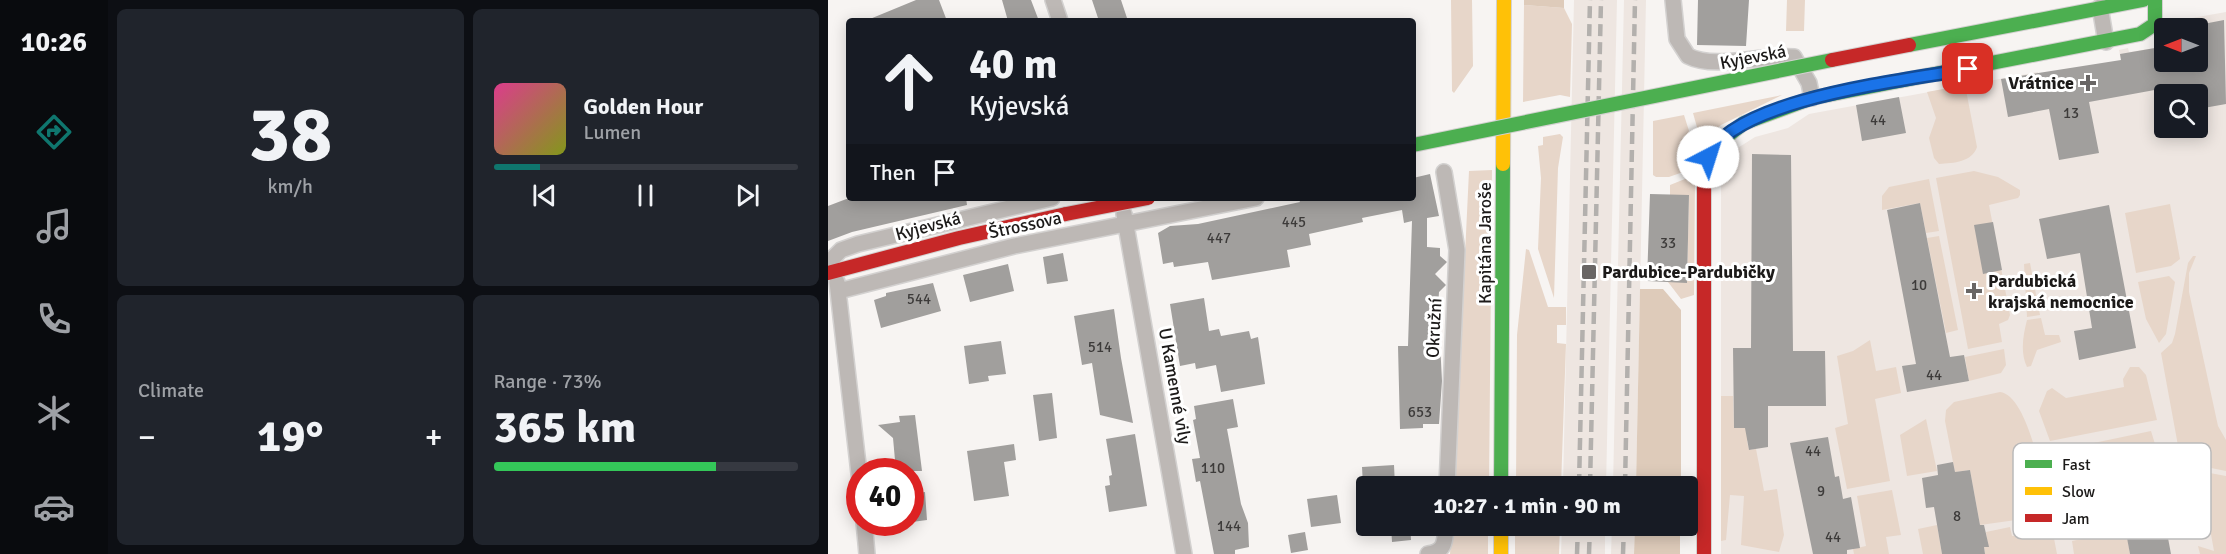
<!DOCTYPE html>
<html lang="en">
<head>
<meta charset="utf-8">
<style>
  body { margin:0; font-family:Signika,sans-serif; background:#20242c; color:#f1f3f6; height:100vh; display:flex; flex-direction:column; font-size:22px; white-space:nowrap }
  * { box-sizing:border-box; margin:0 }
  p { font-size:20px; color:#9ea1a6 }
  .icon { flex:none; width:33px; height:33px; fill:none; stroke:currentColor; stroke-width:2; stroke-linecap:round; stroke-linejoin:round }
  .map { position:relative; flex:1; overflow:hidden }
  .details { display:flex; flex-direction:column; gap:9px; padding:9px; background:#0d0f14; width:720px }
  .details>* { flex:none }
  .top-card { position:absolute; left:18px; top:18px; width:570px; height:183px; border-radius:6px; box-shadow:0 3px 15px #0003; background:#171b24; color:#f1f3f6; overflow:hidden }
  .needle { width:39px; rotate:270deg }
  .fabs { position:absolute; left:1326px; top:18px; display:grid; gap:12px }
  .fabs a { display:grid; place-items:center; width:54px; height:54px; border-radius:6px; background:#171b24; box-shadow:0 3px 15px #0003; font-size:30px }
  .speed { position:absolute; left:18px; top:458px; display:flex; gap:12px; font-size:30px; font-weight:700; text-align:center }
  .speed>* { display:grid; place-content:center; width:78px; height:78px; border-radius:50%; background:#171b24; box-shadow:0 3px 15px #0003; line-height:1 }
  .speed .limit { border:9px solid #d22; background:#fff; color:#111 }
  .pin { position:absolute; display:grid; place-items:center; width:51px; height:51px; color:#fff; margin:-26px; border-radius:12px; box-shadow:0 3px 9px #0006 }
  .me { position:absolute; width:66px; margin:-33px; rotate:40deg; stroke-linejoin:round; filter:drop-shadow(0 0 4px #0008) }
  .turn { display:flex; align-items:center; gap:21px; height:126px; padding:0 24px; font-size:27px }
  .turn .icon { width:78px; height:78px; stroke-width:2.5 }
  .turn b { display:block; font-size:42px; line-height:51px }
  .then { display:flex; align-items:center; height:57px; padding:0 24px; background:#0003; gap:12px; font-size:22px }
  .big { font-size:45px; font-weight:700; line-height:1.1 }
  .details .card { flex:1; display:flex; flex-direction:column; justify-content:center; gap:9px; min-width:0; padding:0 21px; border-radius:9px; background:#20242c }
  .details .dial { align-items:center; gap:0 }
  .dial b { font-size:78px; line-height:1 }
  .song { display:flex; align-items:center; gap:18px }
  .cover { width:72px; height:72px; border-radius:9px; background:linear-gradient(135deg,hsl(330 70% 55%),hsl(70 70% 35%)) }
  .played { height:6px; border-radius:3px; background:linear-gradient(90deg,#0f766e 15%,#363941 15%) }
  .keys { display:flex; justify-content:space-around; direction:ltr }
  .heat { display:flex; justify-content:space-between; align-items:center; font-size:33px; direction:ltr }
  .charge { height:9px; border-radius:4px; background:linear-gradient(90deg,#34c759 73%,#363941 0) }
  .details .tiles { flex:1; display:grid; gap:9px; grid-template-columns:repeat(2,1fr) }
  .trip { position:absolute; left:528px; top:476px; width:342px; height:60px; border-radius:6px; background:#171b24; box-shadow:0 3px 15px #0003; font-weight:700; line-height:60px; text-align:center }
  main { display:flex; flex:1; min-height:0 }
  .tab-bar { display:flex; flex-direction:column; width:108px; justify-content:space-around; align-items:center; background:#090b0e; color:#9ea1a6 }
  .tab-bar .icon { width:42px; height:42px }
  .tab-bar .active { color:#0f766e }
  .tab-bar b { font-size:27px; color:#f1f3f6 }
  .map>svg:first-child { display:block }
  .built { fill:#eee6e1; fill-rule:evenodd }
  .green { fill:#e7d6c9 }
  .forest { fill:#decbba }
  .building { fill:#a19f9d }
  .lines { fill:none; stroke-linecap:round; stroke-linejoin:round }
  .street-casing { stroke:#d3d1d0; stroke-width:18 }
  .fast-casing { stroke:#d3d1d0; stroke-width:16 }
  .slow-casing { stroke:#d3d1d0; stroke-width:16 }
  .jam-casing { stroke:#d3d1d0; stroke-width:16 }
  .street { stroke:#bdb8b5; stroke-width:15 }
  .fast { stroke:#4caf50; stroke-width:14 }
  .slow { stroke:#ffc107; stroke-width:14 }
  .jam { stroke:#c62828; stroke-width:14 }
  .rail { stroke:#b3b0ad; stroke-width:4.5; stroke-dasharray:12 6; stroke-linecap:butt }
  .fast-bridge-casing { stroke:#d3d1d0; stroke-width:16; stroke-linecap:butt }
  .jam-bridge-casing { stroke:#d3d1d0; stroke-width:16; stroke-linecap:butt }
  .fast-bridge { stroke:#4caf50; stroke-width:14 }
  .jam-bridge { stroke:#c62828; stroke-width:14 }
  .route-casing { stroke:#114b97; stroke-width:15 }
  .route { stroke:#1a73e8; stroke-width:10 }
  .poi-dot { fill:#696665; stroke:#fff; stroke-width:2 }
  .labels { text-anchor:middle; stroke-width:6; stroke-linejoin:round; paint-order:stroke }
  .number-label { font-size:15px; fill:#3d3b3a }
  .street-label { font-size:18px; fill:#1c1a19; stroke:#fff }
  .poi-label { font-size:18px; font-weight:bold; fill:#1c1a19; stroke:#fff; text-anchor:start }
  .key { fill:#fff; stroke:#bbbaba; stroke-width:1.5 }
  .key-label { font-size:16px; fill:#1c1a19 }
</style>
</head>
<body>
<main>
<nav class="tab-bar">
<b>10:26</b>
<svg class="icon active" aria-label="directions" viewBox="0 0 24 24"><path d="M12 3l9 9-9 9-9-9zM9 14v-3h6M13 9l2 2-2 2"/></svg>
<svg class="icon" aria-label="music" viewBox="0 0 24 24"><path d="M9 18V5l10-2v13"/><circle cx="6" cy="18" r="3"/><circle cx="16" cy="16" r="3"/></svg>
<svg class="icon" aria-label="phone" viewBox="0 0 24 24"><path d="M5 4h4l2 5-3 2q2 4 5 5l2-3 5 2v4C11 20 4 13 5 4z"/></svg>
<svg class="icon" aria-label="climate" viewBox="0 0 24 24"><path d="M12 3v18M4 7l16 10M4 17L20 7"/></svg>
<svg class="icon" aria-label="car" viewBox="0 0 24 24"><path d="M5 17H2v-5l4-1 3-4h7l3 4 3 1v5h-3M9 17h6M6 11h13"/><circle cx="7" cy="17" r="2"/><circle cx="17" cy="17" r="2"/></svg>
</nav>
<section class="details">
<div class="tiles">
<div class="card dial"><b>38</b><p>km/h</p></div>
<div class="card">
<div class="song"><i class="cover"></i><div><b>Golden Hour</b><p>Lumen</p></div></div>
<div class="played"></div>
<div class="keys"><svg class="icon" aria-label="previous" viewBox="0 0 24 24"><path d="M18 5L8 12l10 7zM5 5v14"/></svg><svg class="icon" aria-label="pause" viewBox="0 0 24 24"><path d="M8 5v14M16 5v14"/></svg><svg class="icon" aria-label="next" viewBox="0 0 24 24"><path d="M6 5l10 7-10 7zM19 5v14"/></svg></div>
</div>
<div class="card"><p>Climate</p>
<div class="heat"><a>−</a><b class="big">19°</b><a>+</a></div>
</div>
<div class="card"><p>Range · 73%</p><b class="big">365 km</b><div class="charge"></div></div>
</div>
</section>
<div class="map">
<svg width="1398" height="554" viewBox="0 0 1398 554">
  <rect width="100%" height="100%" fill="#f7f4f2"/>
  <path class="built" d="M746,0H789L778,486H735Z
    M796,0H818L808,486H785Z
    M1398,12V554H893V184L897,166L905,151L927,137L960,128L981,114L1210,72V75L1294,66L1291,50L1300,48L1301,52L1327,48L1328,51L1336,49V62H1370V28H1365L1364,18ZM1336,94H1370V128H1336Z
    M734,525H777V554H733Z
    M784,525H807L806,554H783Z"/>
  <path class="green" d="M623,0H644L645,66L626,93L624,91Z
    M959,0H977L976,31H958Z
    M696,5L736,8L744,24L742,97L732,95L695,102Z
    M1137,85L1149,147C1144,162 1126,163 1111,164L1106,158L1101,138L1108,118L1099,92Z
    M954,95L893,125L876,140L872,138L865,113Z
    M856,115L862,134L872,153L869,167L841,177H828L825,175V121Z
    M732,134L735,137L730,168L726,298L710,249L713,178L710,146L715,145V137Z
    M664,170L661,486H626L641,171Z
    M1146,171L1170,177L1192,190V195L1190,198L1161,205L1182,315L1180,320L1171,324L1174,342L1140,349L1108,178Z
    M857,179L867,180L866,295L853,299L840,282H859L861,195H842V185Z
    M1101,179L1111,231L1098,233L1092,203L1054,210V196L1061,187Z
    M1342,204L1352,259L1343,266L1308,273L1297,213Z
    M1111,236L1130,330L1118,333L1099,238Z
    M698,249L701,250L720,307H738V325H729V343L738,344L733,486H688L689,335Z
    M1365,256H1368L1361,273V292L1390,426L1398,440V471L1353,462L1333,353L1344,343L1347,334L1360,263Z
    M1202,263L1212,315L1199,317L1196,264Z
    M1341,276L1347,282L1338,334L1331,343L1318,319L1310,282Z
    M1213,318L1217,335H1231L1233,342L1209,350L1203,366L1199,367C1192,352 1195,336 1199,320Z
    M1042,340L1048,371L1068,367L1073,393L1047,399L1062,481L1019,489L1007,428L1020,424L1009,356L1025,351Z
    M1176,349L1178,365L1173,373L1141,381L1137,357Z
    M1302,367H1311L1318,375L1329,420L1222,441L1211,411L1219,391L1224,388L1238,398L1296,387L1295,379Z
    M1172,392C1202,396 1218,495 1222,521L1190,528L1188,520L1152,525L1142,470L1127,472L1117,421L1118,410L1126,402Z
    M893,396H905L906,428H940L939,437L919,441L921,450L928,449L936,491L949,489L956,535L951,552L913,545L916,496L902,495L898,540L893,541Z
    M1098,419L1109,471L1079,476L1072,435Z
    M1323,431L1327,444L1234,463L1232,453L1237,449Z
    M1355,468L1398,476V554H1372L1370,546L1386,551L1379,512L1362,508Z
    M1064,490L1073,535L1058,537L1061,554H1026L1025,549L1038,546L1029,496Z
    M624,525H660V554H622Z
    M687,525H732L731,554H687Z
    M1109,525L1114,554H1095L1090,529Z
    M1182,527L1184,536L1224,528L1229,554H1157L1156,547L1160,546L1158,532Z
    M1298,530L1302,554H1246L1244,541Z"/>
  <path class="forest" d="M696,0H736V8L696,5Z
    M812,289H835L853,310V486H808Z
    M807,525H852V554H806Z"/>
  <path class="building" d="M88,0H111L119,21H37Z
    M174,0H203L211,21H180Z
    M264,0H293L300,21H271Z
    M870,0H921L918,46L869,45Z
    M1396,20L1398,104L1370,109V94H1356L1354,85L1261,102L1271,153L1231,160L1221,109L1180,117L1173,79L1293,60L1292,54L1327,48L1330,62H1370V25Z
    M1071,97L1078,133L1034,141L1028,105Z
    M924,154L963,155L965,351H997L998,406H940V447L921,450L917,428H906L905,348H923Z
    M602,174L611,216L599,218V247L612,248V256L619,262L607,274L618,285L611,292L609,323H611L614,381L611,424H595V428L572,429L570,346H580L584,221L576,223L574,210L534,218L535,222L481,234L483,245L459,250L462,267L384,280L380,262L346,267L345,262L335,264L330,233L342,226L370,224L472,202L471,200L480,198H585V178Z
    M822,194L861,195L859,283L819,281Z
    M21,198H138L139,205L24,232L0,241V206Z
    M1092,203L1122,357L1136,355L1141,381L1079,392L1074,366L1088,364L1059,210Z
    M1281,205L1308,348L1251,360L1246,331L1264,328L1252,253L1219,259L1211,219Z
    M1165,222L1174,270L1155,274L1146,225Z
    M235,253L240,281L219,284L215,257Z
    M180,264L186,291L142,302L135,275Z
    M105,283L113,311L53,328L46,300L58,296V293Z
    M376,298L381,331L391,329L393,336L421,331L423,339L430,337L437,384L393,392L388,365L368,369L367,363L352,366L342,304Z
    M286,309L293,358L305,423L272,415L264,363L254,365L246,316Z
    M173,341L178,374L160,376L161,381L141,384L136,346Z
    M224,393L229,438L211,441L205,395Z
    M405,399L410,427L399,429L413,504L420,523L421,547L407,550V554H386L372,481L368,482L364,459L372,458L365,420L368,419L366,406Z
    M87,415L94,471H68L65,438L50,425L72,422L71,416Z
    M307,434L319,506L281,512L277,486L282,485L281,476L284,475L278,439Z
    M1000,437L1007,477L1011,476L1015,499L1023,497L1032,548L1019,550V554H985L962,443Z
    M186,444L188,460L176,462L181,496L146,501L139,451Z
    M1327,444L1332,473L1328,474L1343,554H1302L1296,522L1247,532L1234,463Z
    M1125,462L1127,472L1142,470L1152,525H1156L1161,547H1156L1157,554H1114L1106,507L1098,508L1094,478L1110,475L1109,465Z
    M566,465L567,486H535L534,467Z
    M97,492L99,520L84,522L82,494Z
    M509,495L513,523L483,527L479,499Z
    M563,525H582L583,540L564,542Z
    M477,532L480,550L463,553L460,535Z"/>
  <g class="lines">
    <g class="street-casing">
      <path id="street" d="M225,0L232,21
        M845,0L849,39L860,56C887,70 934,54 966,57L981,83L984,98
        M1272,7L1278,42
        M616,172L629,250L619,486
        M296,214L356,554
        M0,263L13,250L30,244L224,198
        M9,282L32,482
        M11,291L186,246L428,198
        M36,522L39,554
        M600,554C618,552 617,540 618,525"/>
    </g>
    <g class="fast-casing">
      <path id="fast" d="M1081,45L1315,0
        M881,158L889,144L916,123L984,98L1312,34L1327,24V0
        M673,486L675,164"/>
    </g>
    <g class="slow-casing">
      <path id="slow" d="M675,164L676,0
        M673,525V554"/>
    </g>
    <g class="jam-casing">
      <path id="jam" d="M0,273L131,238L238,214
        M876,554V176L881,158"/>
    </g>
    <use href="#street" class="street"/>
    <use href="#fast" class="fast"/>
    <use href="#slow" class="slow"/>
    <use href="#jam" class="jam"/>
    <path class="rail" d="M751,486L762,0
      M762,486L773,0
      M797,486L807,0
      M749,554L750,525
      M761,554L762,525
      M795,554L796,525"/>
    <g class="fast-bridge-casing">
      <path id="fast-bridge" d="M585,145L1004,60"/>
    </g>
    <g class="jam-bridge-casing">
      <path id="jam-bridge" d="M1004,60L1081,45
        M238,214L320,198"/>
    </g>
    <use href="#fast-bridge" class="fast-bridge"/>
    <use href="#jam-bridge" class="jam-bridge"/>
  </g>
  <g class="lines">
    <g class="route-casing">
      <path id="route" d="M880,157C906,98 1080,80 1140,69"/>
    </g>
    <use href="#route" class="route"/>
  </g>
  <g class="poi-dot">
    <path d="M1257 74h6v6h6v6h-6v6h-6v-6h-6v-6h6z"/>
    <rect x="753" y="264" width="16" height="16" rx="3"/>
    <path d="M1143 282h6v6h6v6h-6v6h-6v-6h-6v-6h6z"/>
  </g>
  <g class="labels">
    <g class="number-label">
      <text x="1243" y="118">13</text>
      <text x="1050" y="125">44</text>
      <text x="466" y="227">445</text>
      <text x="391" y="243">447</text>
      <text x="840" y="248">33</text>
      <text x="1091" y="290">10</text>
      <text x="91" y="304">544</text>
      <text x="272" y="352">514</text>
      <text x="1106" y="380">44</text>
      <text x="592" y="417">653</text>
      <text x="985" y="456">44</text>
      <text x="385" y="473">110</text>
      <text x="993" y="496">9</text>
      <text x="1129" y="521">8</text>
      <text x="401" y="531">144</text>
      <text x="1005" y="542">44</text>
    </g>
    <g class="street-label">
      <text transform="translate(925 57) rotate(-11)" y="6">Kyjevská</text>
      <text transform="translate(197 225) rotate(-12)" y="6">Štrossova</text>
      <text transform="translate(100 226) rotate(-15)" y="6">Kyjevská</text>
      <text transform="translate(657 243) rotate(-90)" y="6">Kapitána Jaroše</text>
      <text transform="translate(606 328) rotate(-87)" y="6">Okružní</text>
      <text transform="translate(347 386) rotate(80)" y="6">U Kamenné vily</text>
    </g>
    <g class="poi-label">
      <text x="1246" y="89" text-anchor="end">Vrátnice</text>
      <text x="774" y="278">Pardubice-Pardubičky</text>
      <text x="1160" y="287">Pardubická<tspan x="1160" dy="21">krajská nemocnice</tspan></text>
    </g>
  </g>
  <rect x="1185" y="443" width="198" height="96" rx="9" class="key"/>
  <rect x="1197" y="460" width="27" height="8" fill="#4caf50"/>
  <rect x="1197" y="487" width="27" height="8" fill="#ffc107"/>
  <rect x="1197" y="514" width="27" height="8" fill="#c62828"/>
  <g class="key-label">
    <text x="1234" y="470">Fast</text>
    <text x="1234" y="497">Slow</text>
    <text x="1234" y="524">Jam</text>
  </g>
</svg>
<div class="fabs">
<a><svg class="needle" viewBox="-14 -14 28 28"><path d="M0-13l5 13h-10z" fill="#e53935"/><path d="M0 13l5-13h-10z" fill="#9ea1a6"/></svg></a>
<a><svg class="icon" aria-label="search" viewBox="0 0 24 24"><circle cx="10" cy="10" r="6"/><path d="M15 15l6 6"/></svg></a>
</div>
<div class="speed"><div class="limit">40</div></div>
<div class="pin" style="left:1140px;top:69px;background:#d93025"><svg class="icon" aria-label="arrive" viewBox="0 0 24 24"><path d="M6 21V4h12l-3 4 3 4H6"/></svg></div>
<svg class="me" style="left:880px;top:157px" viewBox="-20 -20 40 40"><circle r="19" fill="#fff"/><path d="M0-13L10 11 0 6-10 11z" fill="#1a73e8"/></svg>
<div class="trip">10:27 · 1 min · 90 m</div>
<div class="top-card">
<div class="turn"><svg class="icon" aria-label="ahead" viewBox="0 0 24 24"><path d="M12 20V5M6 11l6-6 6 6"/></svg><div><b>40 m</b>Kyjevská</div></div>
<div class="then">Then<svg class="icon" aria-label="arrive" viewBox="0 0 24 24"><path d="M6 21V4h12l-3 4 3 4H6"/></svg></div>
</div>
</div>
</main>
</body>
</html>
